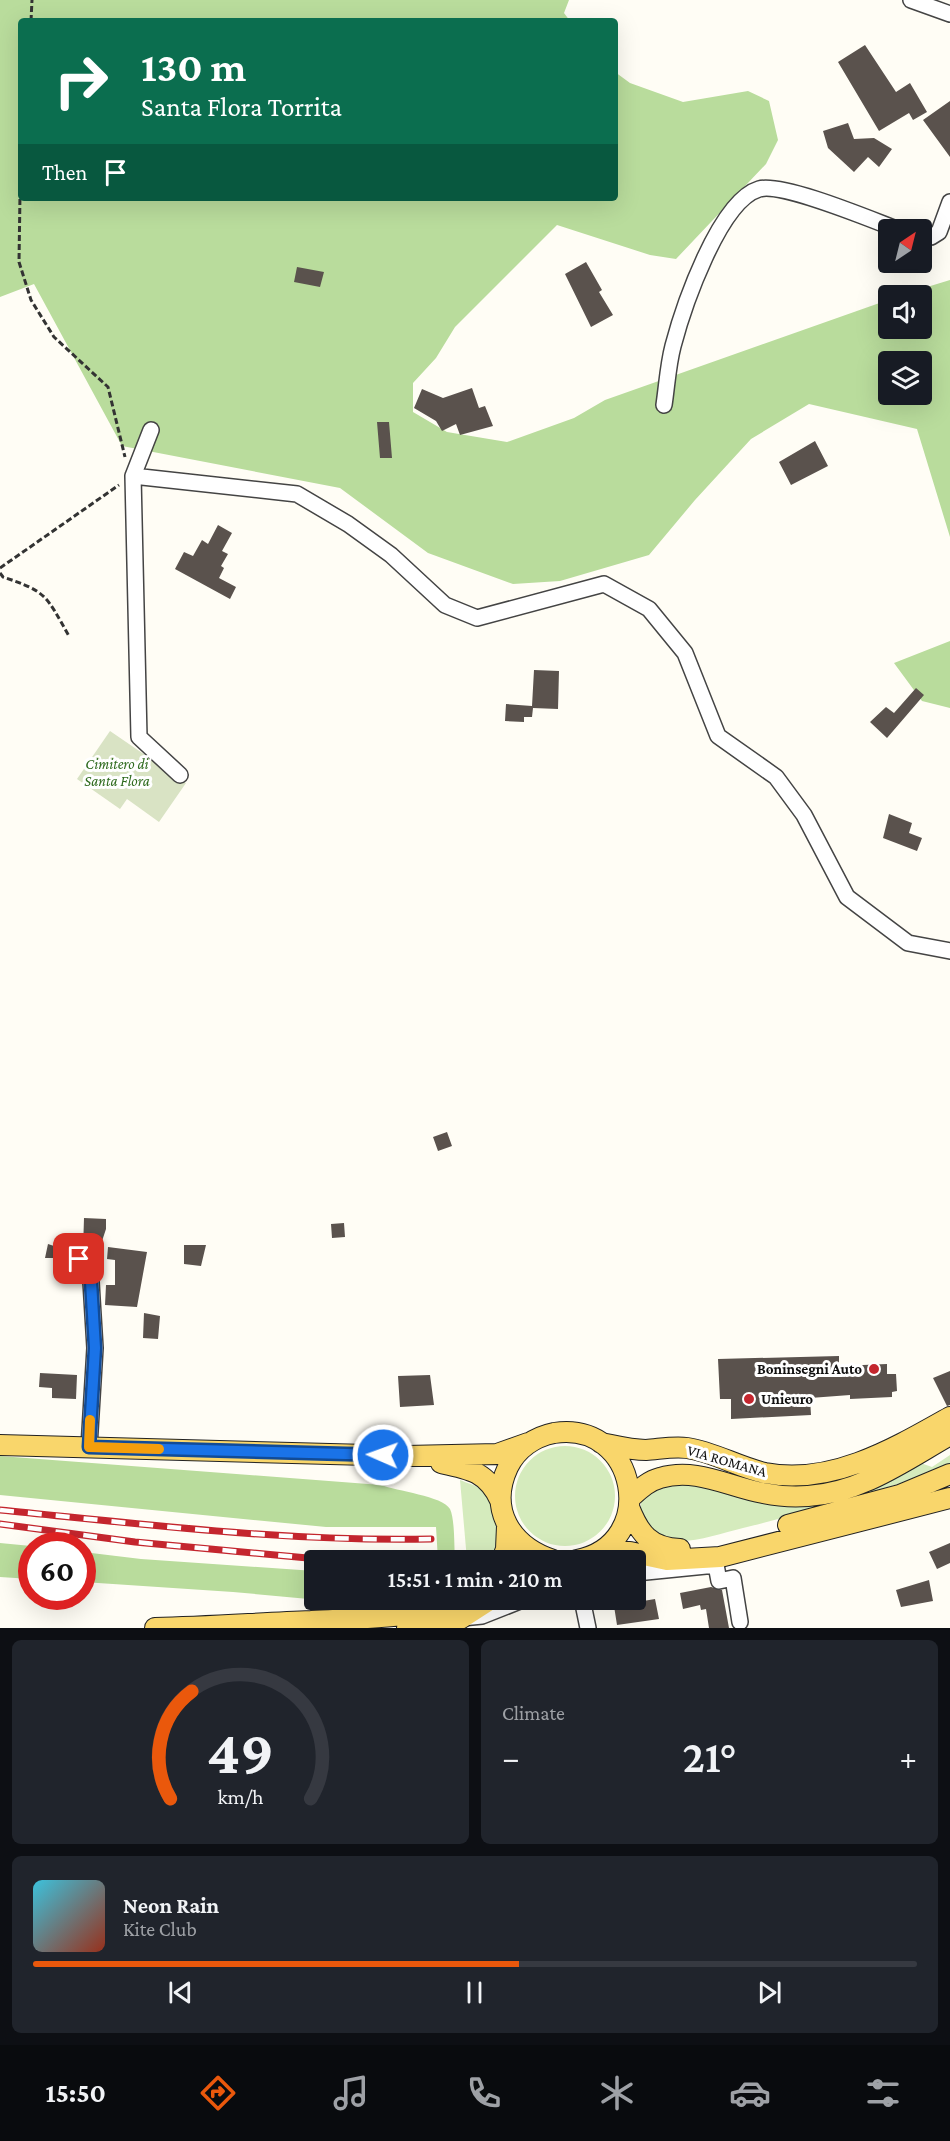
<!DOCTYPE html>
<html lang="en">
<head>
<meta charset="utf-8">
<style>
  body { margin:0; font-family:"Crimson Pro",serif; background:#20242c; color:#f1f3f6; height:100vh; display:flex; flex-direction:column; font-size:22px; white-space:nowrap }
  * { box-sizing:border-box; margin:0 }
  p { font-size:20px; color:#9ea1a6 }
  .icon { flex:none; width:33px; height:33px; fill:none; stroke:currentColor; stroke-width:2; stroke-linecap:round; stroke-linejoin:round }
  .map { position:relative; height:1628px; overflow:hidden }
  .sheet { display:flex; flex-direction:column; gap:12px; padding:12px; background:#0d0f14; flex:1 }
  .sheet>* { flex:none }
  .hud { position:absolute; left:18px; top:18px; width:600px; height:183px; border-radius:6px; box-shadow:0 6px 24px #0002; background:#0b6e4f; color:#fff; overflow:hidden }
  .needle { width:39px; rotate:35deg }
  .fabs { position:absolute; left:878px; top:219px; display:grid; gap:12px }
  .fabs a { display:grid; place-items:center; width:54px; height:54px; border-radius:6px; background:#171b24; box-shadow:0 6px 24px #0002; font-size:30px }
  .speed { position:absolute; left:18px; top:1532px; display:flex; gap:12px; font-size:30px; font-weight:700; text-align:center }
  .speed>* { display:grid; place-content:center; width:78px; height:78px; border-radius:50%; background:#171b24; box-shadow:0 6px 24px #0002; line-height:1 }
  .speed .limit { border:9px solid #d22; background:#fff; color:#111 }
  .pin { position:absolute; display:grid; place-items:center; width:51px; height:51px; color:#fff; margin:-26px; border-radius:12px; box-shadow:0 3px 9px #0006 }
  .me { position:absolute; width:66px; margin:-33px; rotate:272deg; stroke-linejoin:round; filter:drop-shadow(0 0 4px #0008) }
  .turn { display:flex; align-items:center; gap:21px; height:126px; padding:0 24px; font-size:27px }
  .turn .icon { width:78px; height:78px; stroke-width:2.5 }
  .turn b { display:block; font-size:42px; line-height:51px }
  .then { display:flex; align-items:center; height:57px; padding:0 24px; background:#0003; gap:12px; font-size:22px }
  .big { font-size:45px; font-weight:600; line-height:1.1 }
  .sheet .tile { flex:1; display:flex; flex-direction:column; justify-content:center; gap:9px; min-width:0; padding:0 21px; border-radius:9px; background:#20242c }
  .sheet .dial { align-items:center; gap:0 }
  .dial svg { height:156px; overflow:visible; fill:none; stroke:#363941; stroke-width:7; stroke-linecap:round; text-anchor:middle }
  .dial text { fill:#f1f3f6; stroke:none }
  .song { display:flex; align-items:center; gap:18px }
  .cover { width:72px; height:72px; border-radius:9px; background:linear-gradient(135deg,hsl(190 70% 55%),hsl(10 70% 35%)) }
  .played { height:6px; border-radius:3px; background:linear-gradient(90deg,#ea580c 55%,#363941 55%) }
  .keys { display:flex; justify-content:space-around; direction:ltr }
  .heat { display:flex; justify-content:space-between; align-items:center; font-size:33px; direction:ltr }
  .sheet .tiles { flex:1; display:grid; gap:12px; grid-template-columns:1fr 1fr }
  .tile:last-child { grid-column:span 2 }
  .trip { position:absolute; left:304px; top:1550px; width:342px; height:60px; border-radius:6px; background:#171b24; box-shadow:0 6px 24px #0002; font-weight:600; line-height:60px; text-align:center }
  .menu { display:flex; height:96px; justify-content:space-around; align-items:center; background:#090b0e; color:#9ea1a6 }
  .menu .icon { width:42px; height:42px }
  .menu .active { color:#ea580c }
  .menu b { font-size:27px; color:#f1f3f6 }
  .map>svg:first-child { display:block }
  .green { fill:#d5ebbd }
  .forest { fill:#b9dc9c; fill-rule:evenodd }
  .cemetery { fill:#d9e3c4 }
  .building { fill:#5a524d }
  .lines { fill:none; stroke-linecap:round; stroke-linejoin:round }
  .minor-casing { stroke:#444; stroke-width:18 }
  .major-casing { stroke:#222; stroke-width:22 }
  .path { stroke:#333; stroke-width:3; stroke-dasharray:6 3; stroke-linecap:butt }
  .minor { stroke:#fff; stroke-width:15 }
  .major { stroke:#f9d66b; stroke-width:20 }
  .rail-casing { stroke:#c4262e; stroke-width:7 }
  .rail { stroke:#fff; stroke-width:4.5; stroke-dasharray:14; stroke-linecap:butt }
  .route-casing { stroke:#114b97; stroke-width:15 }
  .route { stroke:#1a73e8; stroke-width:10 }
  .slow { stroke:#f59e0b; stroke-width:10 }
  .poi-dot { fill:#c4262e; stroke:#fff; stroke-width:2 }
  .labels { text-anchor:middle; stroke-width:6; stroke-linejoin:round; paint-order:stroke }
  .park-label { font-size:15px; font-style:italic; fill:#2f6b1f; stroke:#fff }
  .poi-label { font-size:15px; font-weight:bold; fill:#111; stroke:#fff; text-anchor:end }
  .street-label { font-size:15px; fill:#111; stroke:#fff }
</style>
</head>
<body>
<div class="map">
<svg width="950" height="1628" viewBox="0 0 950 1628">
  <rect width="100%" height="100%" fill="#fffdf5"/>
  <path class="green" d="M515 1496a50 50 0 1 1 100 0a50 50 0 1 1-100 0Z
    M950,1455V1468C881,1489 813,1511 743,1528C722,1533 698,1542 676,1541C651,1539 633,1516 644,1494L677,1482L784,1501L912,1460L932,1467Z
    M460,1480C467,1483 476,1485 482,1490C497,1504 501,1544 491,1560H467Z"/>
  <path class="forest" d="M0,0H569L564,13L570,21H21V198H615V72L630,83L683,102L748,91L769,101L778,140L766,164L676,259L650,255L557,225L455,327L436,358L413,383V412L447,432L507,442L574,418L605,400L888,300V328H921V296L901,295L950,280V537L917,429L809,404L751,439L695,500L649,555L560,581L513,584L428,553L340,488L122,446L34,284L0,297ZM888,362H921V394H888Z
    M950,641V708L922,701L894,663Z
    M0,1456L381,1485C396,1491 443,1496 450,1509C455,1519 454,1548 455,1560H438L436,1527H326L0,1495Z
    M0,1543L31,1546V1579L0,1577Z
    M83,1552L141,1559L315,1571V1599H431L374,1605L233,1592L83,1582Z"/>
  <path class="cemetery" d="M110,731L186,783L159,822L127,799L120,809L77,779Z"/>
  <path class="building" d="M865,45L896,92L910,83L927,112L913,120L909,113L879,131L838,62Z
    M950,101V157L923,120Z
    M848,123L854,139L874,138L892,149L879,167L868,157L854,172L828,148L823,131Z
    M586,262L602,290L599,292L613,315L591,327L565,274Z
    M297,267L324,272L320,287L294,282Z
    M472,388L479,408L485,406L493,426L460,435L456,424L442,431L436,421L414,408L422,389L443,398Z
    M377,422H389L392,458H380Z
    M815,441L828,466L791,485L779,462Z
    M218,525L232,533L222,551L228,554L221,566L224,568L219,578L236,587L230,599L175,569L184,552L193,556L202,540L208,544Z
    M534,670L559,671L558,709L533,708L532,717H524V722L505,721L506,704L532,706Z
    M916,688L924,695L887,738L870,722L886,707L894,713Z
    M889,814L912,823L909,833L922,838L917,851L883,838Z
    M447,1132L452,1146L438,1151L433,1137Z
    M84,1218L106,1219V1229L96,1259H90L83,1250Z
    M344,1223L345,1237L332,1238L331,1224Z
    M48,1244L54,1246L76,1250L69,1258H45Z
    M184,1245H206L201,1266L184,1264Z
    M108,1247L147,1252L137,1307L105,1305L106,1285H115V1260L107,1259Z
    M144,1313L160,1316L158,1339L143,1338Z
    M839,1356V1366L887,1364V1374H896L897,1391L892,1392V1397L850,1399V1395L810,1398L811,1415L731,1419V1399H720L718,1359Z
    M950,1371V1405L947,1406L933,1378Z
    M40,1373L77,1375L76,1399L52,1398V1388L39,1387Z
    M430,1375L434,1405L400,1407L398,1376Z
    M950,1543V1563L937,1569L929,1552Z
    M929,1580L933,1601L901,1607L896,1590Z
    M711,1587L722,1590L729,1628H709L706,1609L701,1610L700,1605L683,1609L680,1593Z
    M655,1599L659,1619L617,1625L614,1606Z"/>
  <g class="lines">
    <g class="minor-casing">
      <path id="minor" d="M911,0L950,14
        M921,237H931L939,232L950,202
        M664,405C667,385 668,365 673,346C683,308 719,201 759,189C782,182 872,220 899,230
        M151,430L133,476L139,737L180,775
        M133,476L297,494L348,524L391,555L445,605L477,618L604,584L649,609L685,653L718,736L776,777L804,815L847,897L908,943L950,951
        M79,1259L91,1282L95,1348L89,1447
        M716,1565L719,1581L733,1578L740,1622
        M636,1573L716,1565
        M582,1599L588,1628
        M462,1618L482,1616L525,1599"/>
    </g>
    <g class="major-casing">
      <path id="major" d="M601,1443C616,1446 631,1450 646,1450C660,1449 674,1446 687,1448C714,1452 738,1467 765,1473C831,1486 895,1448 950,1417
        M0,1445L406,1456L497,1454L528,1443
        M441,1463C470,1469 487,1472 500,1500
        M630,1498C639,1490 648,1481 660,1478C696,1467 729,1487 763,1493C777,1496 794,1497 808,1496C861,1493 906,1460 950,1435
        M629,1507C639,1533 650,1548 680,1549
        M788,1525L900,1495L950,1474
        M599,1552H630L667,1560L720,1557L950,1498
        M502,1560L506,1549L507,1526
        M553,1560C511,1546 488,1510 508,1467C517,1449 534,1437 554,1433C638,1420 660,1544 577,1560
        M155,1628C207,1627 259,1623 311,1621C359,1618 420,1619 464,1599
        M407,1628L460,1619L491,1599"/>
    </g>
    <path class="path" d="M31,21L32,0
      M21,127L19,262L31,300L54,337L108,387L125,457
      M0,568L119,485
      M0,573L3,577C48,592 46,596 69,636"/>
    <use href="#minor" class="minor"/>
    <use href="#major" class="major"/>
    <g class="rail-casing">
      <path id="rail" d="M0,1510C143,1524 287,1542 431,1539
        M0,1524L135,1542L329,1560"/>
    </g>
    <use href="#rail" class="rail"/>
  </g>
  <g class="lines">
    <g class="route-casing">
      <path id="route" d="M79,1259L91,1282L95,1348L89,1447L383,1455"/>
    </g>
    <use href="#route" class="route"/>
    <path class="slow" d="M90,1420L89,1447L159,1449"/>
  </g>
  <g class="poi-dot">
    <circle cx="874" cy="1369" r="6"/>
    <circle cx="749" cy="1399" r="6"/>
  </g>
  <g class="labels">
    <g class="park-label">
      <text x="117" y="769">Cimitero di<tspan x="117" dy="17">Santa Flora</tspan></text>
    </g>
    <g class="poi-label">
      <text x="862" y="1374">Boninsegni Auto</text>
      <text x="761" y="1404" text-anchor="start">Unieuro</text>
    </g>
    <g class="street-label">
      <text transform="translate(727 1461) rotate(16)" y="5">VIA ROMANA</text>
    </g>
  </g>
</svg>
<div class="fabs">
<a><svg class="needle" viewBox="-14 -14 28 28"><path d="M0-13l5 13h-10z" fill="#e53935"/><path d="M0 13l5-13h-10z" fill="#9ea1a6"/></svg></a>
<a><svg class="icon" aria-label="sound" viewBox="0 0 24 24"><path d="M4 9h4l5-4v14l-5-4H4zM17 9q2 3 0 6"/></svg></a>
<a><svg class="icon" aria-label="layers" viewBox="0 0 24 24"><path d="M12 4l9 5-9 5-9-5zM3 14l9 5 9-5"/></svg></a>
</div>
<div class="speed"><div class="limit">60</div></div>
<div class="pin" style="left:79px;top:1259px;background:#d93025"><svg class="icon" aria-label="arrive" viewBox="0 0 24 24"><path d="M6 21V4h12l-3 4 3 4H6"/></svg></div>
<svg class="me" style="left:383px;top:1455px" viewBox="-20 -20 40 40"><circle r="17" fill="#1a73e8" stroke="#fff" stroke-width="3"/><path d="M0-11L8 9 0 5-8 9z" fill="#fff"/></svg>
<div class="trip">15:51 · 1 min · 210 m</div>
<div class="hud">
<div class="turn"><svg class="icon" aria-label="right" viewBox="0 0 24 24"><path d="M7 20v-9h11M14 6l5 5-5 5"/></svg><div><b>130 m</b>Santa Flora Torrita</div></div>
<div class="then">Then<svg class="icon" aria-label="arrive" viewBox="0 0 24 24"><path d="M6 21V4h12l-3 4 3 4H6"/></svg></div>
</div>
</div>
<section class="sheet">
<div class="tiles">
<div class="tile dial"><svg viewBox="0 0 100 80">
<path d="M14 69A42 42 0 1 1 86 69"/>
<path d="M14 69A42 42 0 0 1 25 14" stroke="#ea580c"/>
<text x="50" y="56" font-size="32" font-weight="700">49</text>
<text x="50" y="72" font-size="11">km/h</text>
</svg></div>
<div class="tile"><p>Climate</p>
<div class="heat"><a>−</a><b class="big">21°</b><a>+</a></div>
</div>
<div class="tile">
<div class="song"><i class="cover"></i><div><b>Neon Rain</b><p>Kite Club</p></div></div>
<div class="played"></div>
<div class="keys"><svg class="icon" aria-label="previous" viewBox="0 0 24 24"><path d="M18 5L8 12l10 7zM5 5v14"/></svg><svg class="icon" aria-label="pause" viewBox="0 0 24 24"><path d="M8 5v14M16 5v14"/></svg><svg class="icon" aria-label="next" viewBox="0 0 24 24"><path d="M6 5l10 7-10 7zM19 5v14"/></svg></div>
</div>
</div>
</section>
<nav class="menu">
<b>15:50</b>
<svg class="icon active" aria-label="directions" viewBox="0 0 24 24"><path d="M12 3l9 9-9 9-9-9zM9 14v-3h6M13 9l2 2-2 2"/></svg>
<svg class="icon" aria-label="music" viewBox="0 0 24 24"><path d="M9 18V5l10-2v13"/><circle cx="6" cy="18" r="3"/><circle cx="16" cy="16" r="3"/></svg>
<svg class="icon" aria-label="phone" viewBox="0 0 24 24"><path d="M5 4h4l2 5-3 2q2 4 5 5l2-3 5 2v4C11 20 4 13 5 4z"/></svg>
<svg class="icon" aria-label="climate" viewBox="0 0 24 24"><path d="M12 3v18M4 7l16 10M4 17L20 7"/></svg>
<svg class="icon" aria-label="car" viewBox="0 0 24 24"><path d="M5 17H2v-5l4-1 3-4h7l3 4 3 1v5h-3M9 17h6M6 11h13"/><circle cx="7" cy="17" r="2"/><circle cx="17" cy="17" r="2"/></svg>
<svg class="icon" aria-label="filters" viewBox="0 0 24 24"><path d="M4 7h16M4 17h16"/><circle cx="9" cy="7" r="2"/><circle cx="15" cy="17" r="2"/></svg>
</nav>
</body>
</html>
